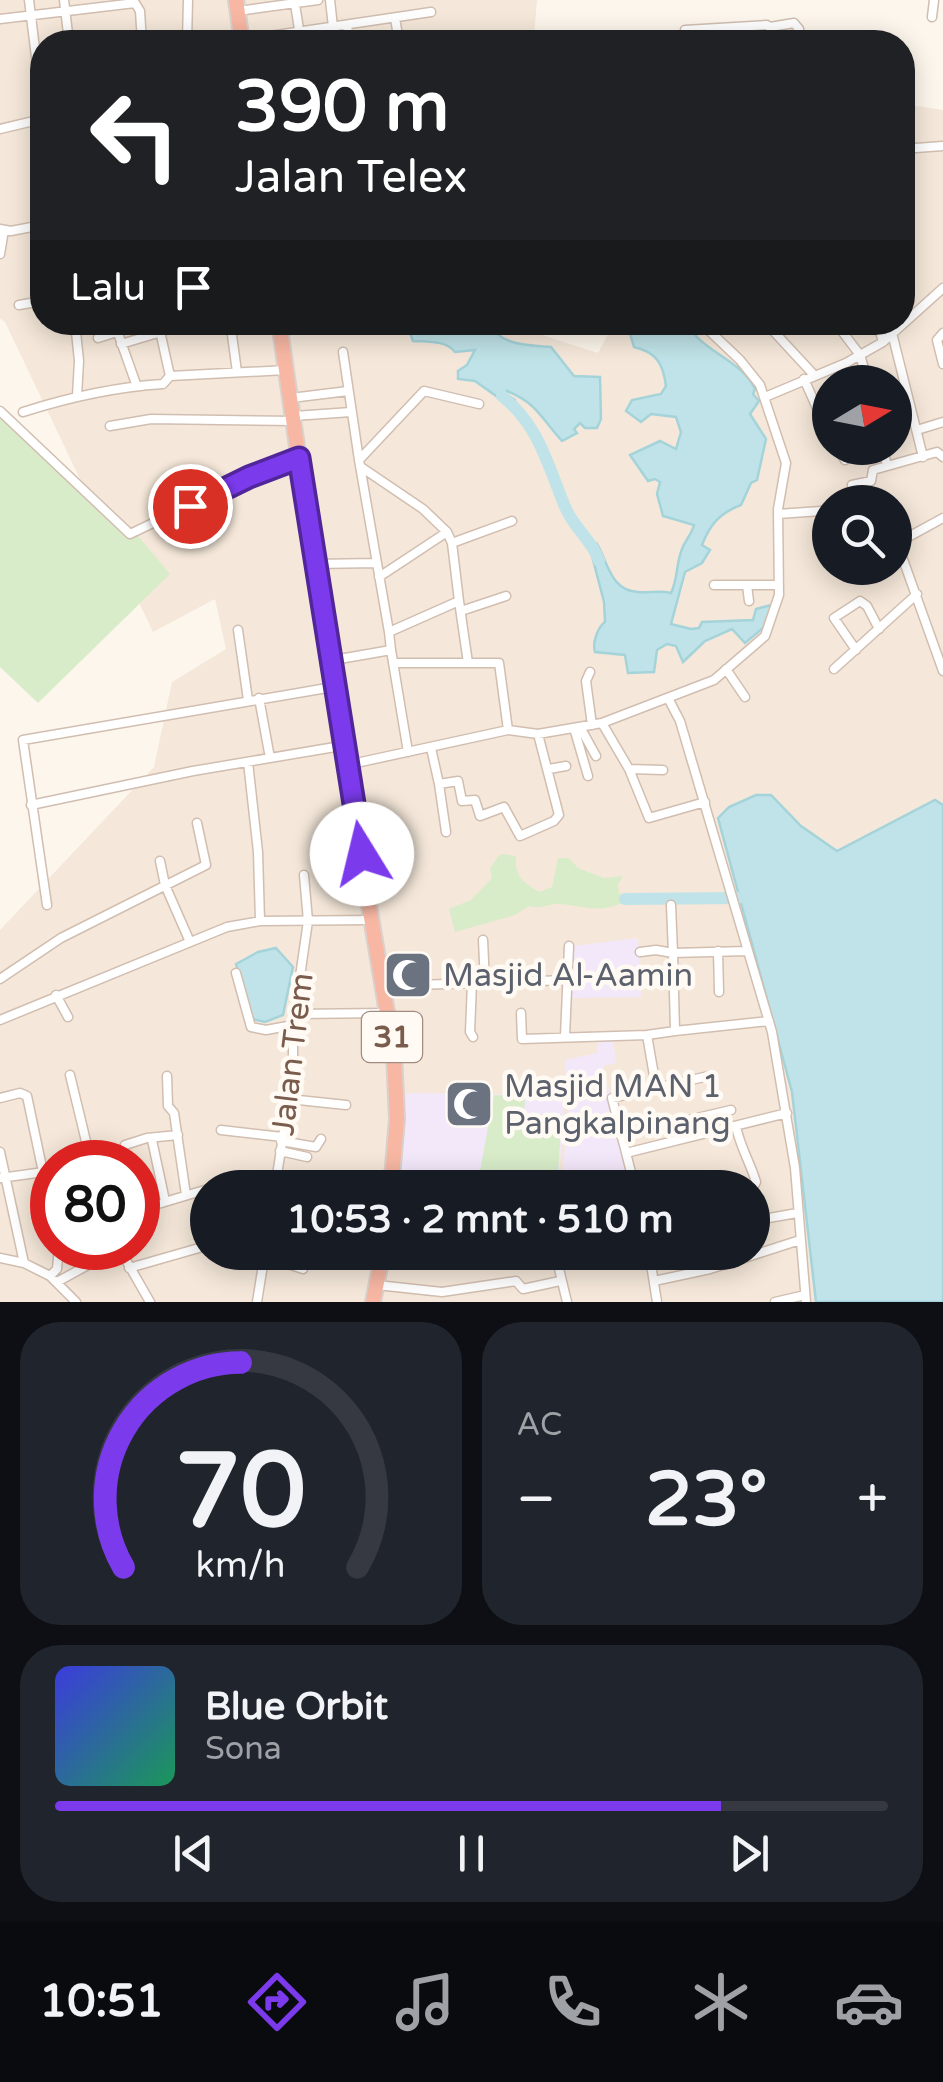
<!DOCTYPE html>
<html lang="id">
<head>
<meta charset="utf-8">
<style>
  body { margin:0; font-family:"Varela Round",sans-serif; background:#20242c; color:#f1f3f6; height:100vh; display:flex; flex-direction:column; font-size:38px; white-space:nowrap }
  * { box-sizing:border-box; margin:0 }
  p { font-size:32px; color:#9ea1a6 }
  .icon { flex:none; width:55px; height:55px; fill:none; stroke:currentColor; stroke-width:2; stroke-linecap:round; stroke-linejoin:round }
  .map { position:relative; height:1302px; overflow:hidden }
  .details { display:flex; flex-direction:column; gap:20px; padding:20px; background:#0d0f14; flex:1 }
  .details>* { flex:none }
  .top-card { position:absolute; left:30px; top:30px; width:885px; height:305px; border-radius:40px; box-shadow:0 5px 25px #0003; background:#202124; color:#fff; overflow:hidden }
  .needle { width:65px; rotate:80deg }
  .buttons { position:absolute; left:812px; top:365px; display:grid; gap:20px }
  .buttons a { display:grid; place-items:center; width:100px; height:100px; border-radius:50%; background:#171b24; box-shadow:0 5px 25px #0003; font-size:50px }
  .speed { position:absolute; left:30px; top:1140px; display:flex; gap:20px; font-size:50px; font-weight:700; text-align:center }
  .speed>* { display:grid; place-content:center; width:130px; height:130px; border-radius:50%; background:#171b24; box-shadow:0 5px 25px #0003; line-height:1 }
  .speed .limit { border:15px solid #d22; background:#fff; color:#111 }
  .pin { position:absolute; display:grid; place-items:center; width:85px; height:85px; color:#fff; margin:-42px; border:5px solid #fff; border-radius:50%; box-shadow:0 2px 10px #0007 }
  .me { position:absolute; width:110px; margin:-55px; rotate:351deg; stroke-linejoin:round; filter:drop-shadow(0 0 8px #0008) }
  .turn { display:flex; align-items:center; gap:35px; height:210px; padding:0 40px; font-size:45px }
  .turn .icon { width:130px; height:130px; stroke-width:2.5 }
  .turn b { display:block; font-size:70px; line-height:85px }
  .then { display:flex; align-items:center; height:95px; padding:0 40px; background:#0003; gap:20px; font-size:38px }
  .big { font-size:75px; font-weight:700; line-height:1.1 }
  .details .widget { flex:1; display:flex; flex-direction:column; justify-content:center; gap:15px; min-width:0; padding:0 35px; border-radius:40px; background:#20242c }
  .details .dial { align-items:center; gap:0 }
  .dial svg { height:260px; overflow:visible; fill:none; stroke:#363941; stroke-width:7; stroke-linecap:round; text-anchor:middle }
  .dial text { fill:#f1f3f6; stroke:none }
  .song { display:flex; align-items:center; gap:30px }
  .cover { width:120px; height:120px; border-radius:15px; background:linear-gradient(135deg,hsl(240 70% 55%),hsl(150 70% 35%)) }
  .played { height:10px; border-radius:5px; background:linear-gradient(90deg,#7c3aed 80%,#363941 80%) }
  .keys { display:flex; justify-content:space-around; direction:ltr }
  .heat { display:flex; justify-content:space-between; align-items:center; font-size:55px; direction:ltr }
  .details .tiles { flex:1; display:grid; gap:20px; grid-template-columns:1fr 1fr }
  .widget:last-child { grid-column:span 2 }
  .trip { position:absolute; left:190px; top:1170px; width:580px; height:100px; border-radius:50px; background:#171b24; box-shadow:0 5px 25px #0003; font-weight:700; line-height:100px; text-align:center }
  .menu { display:flex; height:160px; justify-content:space-around; align-items:center; background:#090b0e; color:#9ea1a6 }
  .menu .icon { width:70px; height:70px }
  .menu .active { color:#7c3aed }
  .menu b { font-size:45px; color:#f1f3f6 }
  .map>svg:first-child { display:block }
  .residential { fill:#f5e8da; fill-rule:evenodd }
  .education { fill:#f3e8fa }
  .green { fill:#d8ecc9 }
  .water { fill:#bfe3e8; stroke:#a5d3da; stroke-width:2.5 }
  .lines { fill:none; stroke-linecap:round; stroke-linejoin:round }
  .river { stroke:#bfe3e8; stroke-width:12 }
  .street-casing { stroke:#d1beb0; stroke-width:11 }
  .highway-casing { stroke:#dad1cd; stroke-width:18 }
  .street { stroke:#fff; stroke-width:8 }
  .highway { stroke:#f7b7a3; stroke-width:14 }
  .route-casing { stroke:#51269a; stroke-width:25 }
  .route { stroke:#7c3aed; stroke-width:18 }
  .labels { text-anchor:middle; stroke-width:9; stroke-linejoin:round; paint-order:stroke }
  .shield { fill:#fffaf3; stroke:#a28b7f; stroke-width:2.5 }
  .shield-label { font-size:30px; font-weight:bold; fill:#7a5c4d }
  .worship-label { font-size:32px; fill:#5b616d; stroke:#fffaf3; text-anchor:start }
  .street-label { font-size:32px; fill:#7a5c4d; stroke:#fffaf3 }
</style>
</head>
<body>
<div class="map">
<svg width="943" height="1302" viewBox="0 0 943 1302">
  <rect width="100%" height="100%" fill="#fdf6ec"/>
  <path class="residential" d="M0,0H537L534,38L529,42H42V322L505,323L598,353L614,323L902,322L903,104L943,110V1302H0V930L154,767L172,682L226,649L215,599L153,632L5,322L0,318ZM830,382H895V448H830ZM830,502H895V568H830ZM52,1162H138V1248H52ZM208,1188H752V1252H208Z"/>
  <path class="education" d="M638,938L641,997L569,998L573,946Z
    M613,1041L616,1063L603,1066L634,1187L561,1188L568,1114L565,1060L597,1053V1043Z
    M410,1093L557,1095L562,1102L564,1113L558,1187L400,1188L406,1095Z"/>
  <path class="green" d="M0,406L134,531L170,574L38,703L0,667Z
    M504,854L516,856C514,875 524,883 539,892L552,887L558,858H569L578,868L588,872L604,878L623,876L618,885L619,893L625,898L624,902C599,914 585,906 560,904C548,903 542,910 529,906L515,915L455,932L449,909L471,900L492,878L490,869L499,855Z
    M494,1095L525,1096L524,1115L562,1114L557,1187H477Z"/>
  <path class="water" d="M406,323H489C500,346 528,345 551,347L574,376L600,377L601,419L597,428H585L580,423L574,429L577,433L562,441C540,417 538,404 507,391L506,394L515,400L513,408L475,381L458,379V371L467,365L475,350L455,352C446,340 427,342 413,341Z
    M622,323H687C701,352 741,359 755,389L753,394L759,401L750,414L766,439L757,480L751,483L741,505C720,513 710,524 702,545L710,550L702,563L685,572L671,624L691,629L699,628L702,622L753,620L756,609L771,605L774,607L763,628L745,643L732,629L705,641L683,662L676,646L667,644L657,650L654,672L628,673L625,655L595,652C592,642 598,627 605,622L604,602L591,552L597,544C608,563 611,591 638,592C650,593 659,590 671,593C678,579 676,563 682,549C685,540 691,536 694,525L663,516L657,494L660,482L655,479L648,481L630,455L660,441L676,449L681,432L676,417L651,414L641,422L626,411L632,400L661,394L666,386C663,363 656,352 634,347L628,327Z
    M756,795H771L801,826L837,851L935,800L943,805V1302H816L792,1092L718,818L729,807Z
    M276,948L293,967L283,1015L265,1022L252,1019L236,964L258,952Z"/>
  <g class="lines">
    <path class="river" d="M502,396C540,426 548,467 566,509C574,528 593,541 599,561
      M625,899L738,898"/>
    <g class="street-casing">
      <path id="street" d="M29,0L38,73
        M64,0L69,42
        M330,0L333,27
        M295,4L301,42
        M238,11L318,0
        M932,17L934,0
        M395,18L399,42
        M0,19L135,3L140,11L142,42
        M347,25L349,42
        M770,27L794,23L799,29L801,42
        M685,30L767,25L770,27L773,42
        M242,40L431,12
        M187,42L188,0
        M420,42L442,39
        M902,117L906,120L910,148
        M0,129L42,119
        M902,149L943,146
        M0,229L11,231L42,225
        M0,254L4,230
        M19,305L42,301
        M75,322L79,361L77,396
        M114,322L136,384
        M158,322L170,376
        M765,322L814,375
        M835,322L860,355L868,382
        M877,322L883,342
        M892,333L923,457
        M943,333L937,340L943,364
        M232,335L237,372
        M98,338L117,332
        M121,344L161,332
        M343,352L359,460
        M804,379L830,437
        M765,397L846,363L883,342L943,288
        M291,398L348,391
        M0,411L130,534L249,477L299,458
        M23,412C70,397 115,387 163,384L170,376L286,370
        M294,416L351,412
        M110,426L151,419L294,421
        M917,430L943,422
        M837,448L845,460
        M883,448L887,466
        M361,467L423,509L447,532
        M852,485L871,481L873,470L937,452L943,457
        M879,499L880,502
        M778,514L821,511
        M895,537L943,671
        M899,542L943,518
        M452,543L512,521
        M314,564L377,563
        M379,577L447,532L452,543L459,601L389,632L391,650
        M714,585H779
        M747,585L749,601
        M461,611L506,596
        M238,630L248,700
        M389,632L359,460L424,391L479,404
        M856,650L834,618L860,601L867,606L879,629
        M328,661L391,650L408,752
        M394,663H468L459,601
        M468,663H499L508,730
        M726,669L745,697
        M834,669L917,594
        M590,672L586,681L592,725
        M259,698L270,758
        M668,698L680,721L772,1032L795,1168L806,1302
        M602,723L629,769L649,818L705,802
        M580,727L596,756
        M574,728L588,776
        M431,748L439,784L458,781L462,801L475,800L480,816L504,807L520,836L554,821L559,815L538,734
        M248,762L258,852L260,921
        M347,765L508,730L538,734L602,723L714,680L765,636L779,595L778,509L786,463L760,385L740,360L700,322
        M549,769L566,766
        M629,769L663,770
        M439,784L446,832
        M31,805L193,771L341,746
        M160,861L165,885L190,942
        M47,905L23,740L333,687
        M671,905L673,953L747,951
        M483,940L485,983
        M718,951L719,992
        M640,952L656,950L673,953L675,1031L769,1021
        M236,973L251,1027L266,1030L293,1025
        M0,979L61,938L206,865L197,823
        M472,983L470,1032L473,1037
        M383,986L568,980
        M56,995L68,1017
        M521,1013L522,1039L647,1035
        M295,1014L387,1013
        M0,1020L227,927L260,921L372,920
        M565,1036L569,946
        M70,1075L91,1162
        M167,1076L168,1106L174,1113L186,1195
        M656,1087L647,1035L675,1031
        M0,1098L20,1093L27,1096L52,1215
        M289,1099L346,1105
        M736,1126C740,1147 750,1162 756,1182L752,1189
        M221,1130L282,1137
        M621,1136L731,1110
        M152,1140L165,1201
        M281,1141L316,1147L321,1139
        M125,1145L147,1138L178,1135
        M280,1151L307,1157
        M0,1152L24,1263L50,1276L76,1302
        M626,1153L787,1113
        M0,1178L44,1172
        M213,1188L232,1184L259,1188
        M275,1188L293,1072V1025L308,921L304,875
        M635,1188L612,1098L713,1075
        M138,1210L208,1189
        M752,1221L797,1213
        M138,1227L140,1226
        M119,1248L150,1302
        M555,1252L567,1302
        M649,1252L657,1302
        M264,1256L303,1269
        M0,1258L24,1263
        M129,1268L199,1248
        M50,1276L57,1269L59,1248
        M654,1281L710,1269L800,1240
        M57,1282L119,1248
        M377,1285L442,1292L516,1281L523,1289L560,1281
        M257,1302L265,1252
        M775,1302L805,1295"/>
    </g>
    <g class="highway-casing">
      <path id="highway" d="M236,0L242,42
        M279,322L328,661L394,1054L397,1119L391,1188
        M373,1302L383,1252"/>
    </g>
    <use href="#street" class="street"/>
    <use href="#highway" class="highway"/>
  </g>
  <g class="lines">
    <g class="route-casing">
      <path id="route" d="M190,506L249,477L299,458L362,854"/>
    </g>
    <use href="#route" class="route"/>
  </g>
  <defs>
    <g id="mosque-square" transform="scale(2.5)"><rect x="-9" y="-9" width="18" height="18" rx="4" fill="#6b7280" stroke="#fffaf3"/><path d="M3.5-4.9A6 6 0 1 0 3.5 4.9A5 5 0 1 1 3.5-4.9Z" fill="#fff"/></g>
  </defs>
  <g fill-rule="evenodd">
    <use href="#mosque-square" x="408" y="975"/>
    <use href="#mosque-square" x="469" y="1104"/>
  </g>
  <g class="labels">
    <rect class="shield" x="362" y="1012" width="60" height="50" rx="8"/>
    <g class="shield-label">
      <text x="392" y="1047">31</text>
    </g>
    <g class="worship-label">
      <text x="443" y="986">Masjid Al-Aamin</text>
      <text x="504" y="1097">Masjid MAN 1<tspan x="504" dy="37">Pangkalpinang</tspan></text>
    </g>
    <g class="street-label">
      <text transform="translate(292 1054) rotate(-83)" y="11">Jalan Trem</text>
    </g>
  </g>
</svg>
<div class="buttons">
<a><svg class="needle" viewBox="-14 -14 28 28"><path d="M0-13l5 13h-10z" fill="#e53935"/><path d="M0 13l5-13h-10z" fill="#9ea1a6"/></svg></a>
<a><svg class="icon" aria-label="search" viewBox="0 0 24 24"><circle cx="10" cy="10" r="6"/><path d="M15 15l6 6"/></svg></a>
</div>
<div class="speed"><div class="limit">80</div></div>
<div class="pin" style="left:190px;top:506px;background:#d93025"><svg class="icon" aria-label="arrive" viewBox="0 0 24 24"><path d="M6 21V4h12l-3 4 3 4H6"/></svg></div>
<svg class="me" style="left:362px;top:854px" viewBox="-20 -20 40 40"><circle r="19" fill="#fff"/><path d="M0-13L10 11 0 6-10 11z" fill="#7c3aed"/></svg>
<div class="trip">10:53 · 2 mnt · 510 m</div>
<div class="top-card">
<div class="turn"><svg class="icon" aria-label="left" viewBox="0 0 24 24"><path d="M17 20v-9H6M10 6l-5 5 5 5"/></svg><div><b>390 m</b>Jalan Telex</div></div>
<div class="then">Lalu<svg class="icon" aria-label="arrive" viewBox="0 0 24 24"><path d="M6 21V4h12l-3 4 3 4H6"/></svg></div>
</div>
</div>
<section class="details">
<div class="tiles">
<div class="widget dial"><svg viewBox="0 0 100 80">
<path d="M14 69A42 42 0 1 1 86 69"/>
<path d="M14 69A42 42 0 0 1 50 6" stroke="#7c3aed"/>
<text x="50" y="56" font-size="32" font-weight="700">70</text>
<text x="50" y="72" font-size="11">km/h</text>
</svg></div>
<div class="widget"><p>AC</p>
<div class="heat"><a>−</a><b class="big">23°</b><a>+</a></div>
</div>
<div class="widget">
<div class="song"><i class="cover"></i><div><b>Blue Orbit</b><p>Sona</p></div></div>
<div class="played"></div>
<div class="keys"><svg class="icon" aria-label="previous" viewBox="0 0 24 24"><path d="M18 5L8 12l10 7zM5 5v14"/></svg><svg class="icon" aria-label="pause" viewBox="0 0 24 24"><path d="M8 5v14M16 5v14"/></svg><svg class="icon" aria-label="next" viewBox="0 0 24 24"><path d="M6 5l10 7-10 7zM19 5v14"/></svg></div>
</div>
</div>
</section>
<nav class="menu">
<b>10:51</b>
<svg class="icon active" aria-label="directions" viewBox="0 0 24 24"><path d="M12 3l9 9-9 9-9-9zM9 14v-3h6M13 9l2 2-2 2"/></svg>
<svg class="icon" aria-label="music" viewBox="0 0 24 24"><path d="M9 18V5l10-2v13"/><circle cx="6" cy="18" r="3"/><circle cx="16" cy="16" r="3"/></svg>
<svg class="icon" aria-label="phone" viewBox="0 0 24 24"><path d="M5 4h4l2 5-3 2q2 4 5 5l2-3 5 2v4C11 20 4 13 5 4z"/></svg>
<svg class="icon" aria-label="climate" viewBox="0 0 24 24"><path d="M12 3v18M4 7l16 10M4 17L20 7"/></svg>
<svg class="icon" aria-label="car" viewBox="0 0 24 24"><path d="M5 17H2v-5l4-1 3-4h7l3 4 3 1v5h-3M9 17h6M6 11h13"/><circle cx="7" cy="17" r="2"/><circle cx="17" cy="17" r="2"/></svg>
</nav>
</body>
</html>
